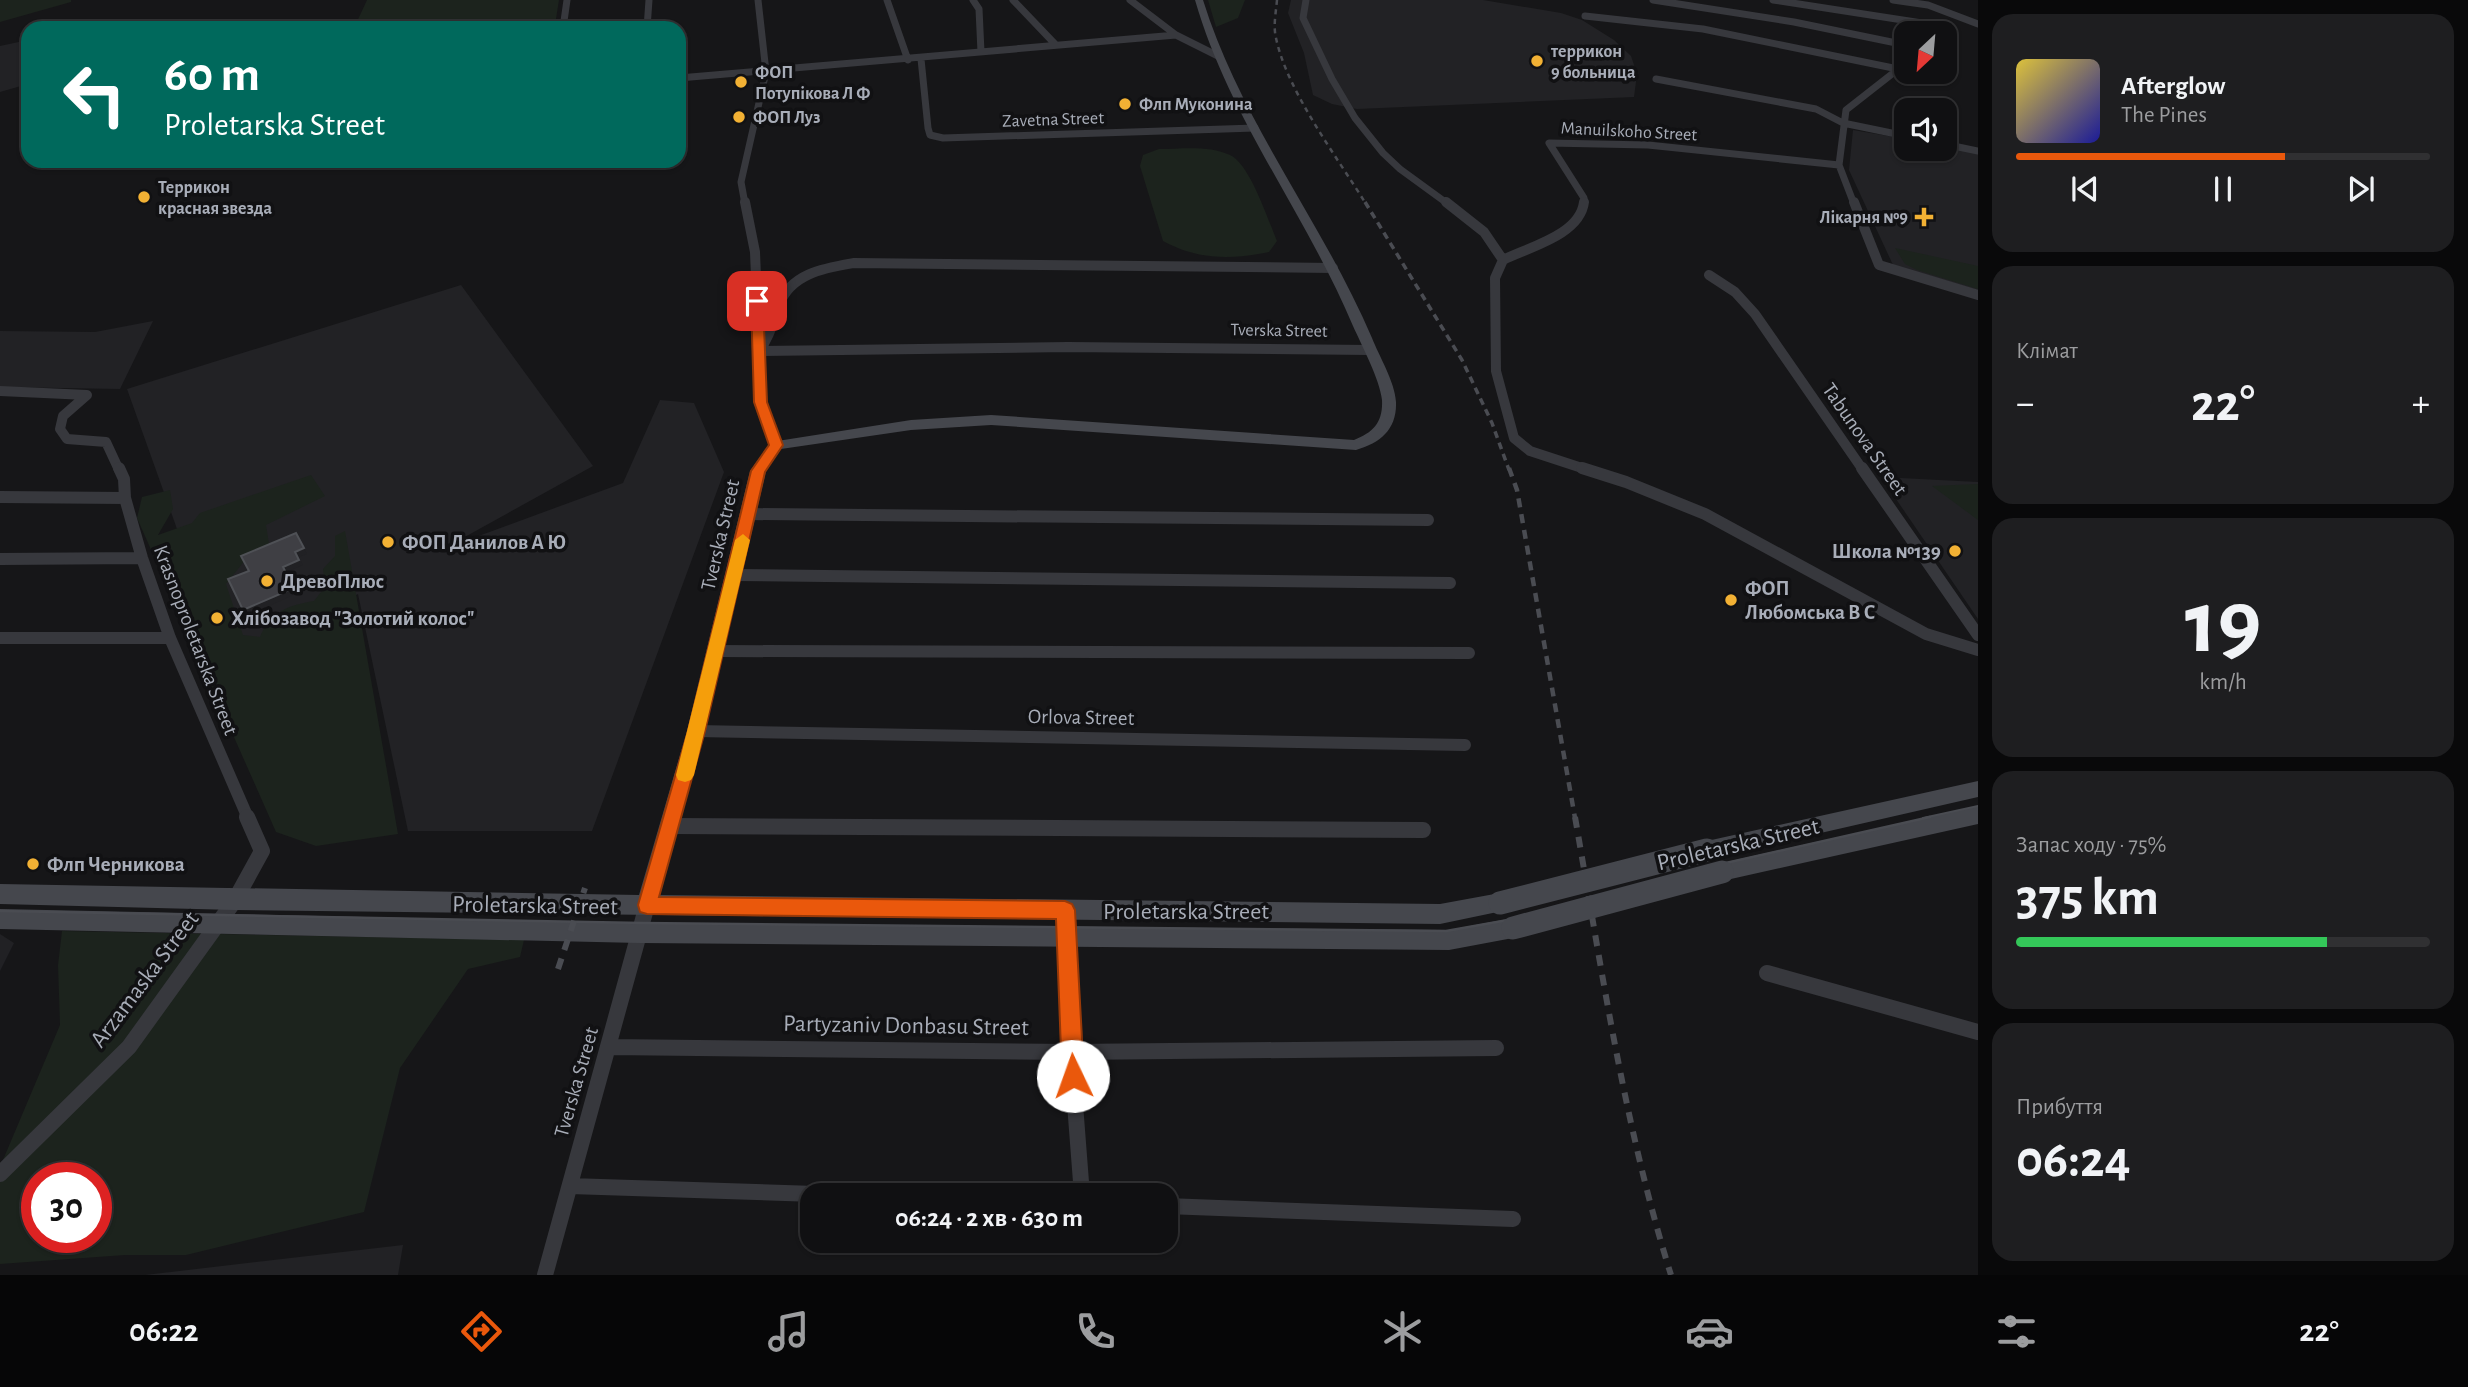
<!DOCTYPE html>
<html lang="uk">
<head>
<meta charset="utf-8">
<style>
  body { margin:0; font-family:"Alegreya Sans",sans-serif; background:#1e1e20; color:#f1f3f6; height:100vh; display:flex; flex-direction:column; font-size:26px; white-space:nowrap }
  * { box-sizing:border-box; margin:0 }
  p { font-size:23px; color:#9c9d9f }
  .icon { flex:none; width:38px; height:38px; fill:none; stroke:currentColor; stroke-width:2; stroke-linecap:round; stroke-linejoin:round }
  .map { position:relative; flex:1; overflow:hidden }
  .panel { display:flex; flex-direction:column; gap:14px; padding:14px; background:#09090a; width:490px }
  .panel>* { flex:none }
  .banner { position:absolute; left:21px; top:21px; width:665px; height:147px; border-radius:21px; box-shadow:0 2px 5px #0004,0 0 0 2px #303032; background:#00695c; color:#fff; overflow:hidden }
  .needle { width:46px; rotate:206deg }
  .fabs { position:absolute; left:1894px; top:21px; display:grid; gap:14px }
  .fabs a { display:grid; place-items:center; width:63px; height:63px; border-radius:14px; background:#101012; box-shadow:0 2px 5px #0004,0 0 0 2px #303032; font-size:35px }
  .speed { position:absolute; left:21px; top:1162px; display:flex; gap:14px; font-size:35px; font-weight:700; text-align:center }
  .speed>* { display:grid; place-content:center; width:91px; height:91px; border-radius:50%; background:#101012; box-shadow:0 2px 5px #0004,0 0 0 2px #303032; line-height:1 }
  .speed .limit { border:10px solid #d22; background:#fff; color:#111 }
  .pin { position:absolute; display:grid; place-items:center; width:60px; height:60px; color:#fff; margin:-30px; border-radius:14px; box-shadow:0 4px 10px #0006 }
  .me { position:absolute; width:77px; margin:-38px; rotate:357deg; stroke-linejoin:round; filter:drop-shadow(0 0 5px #0008) }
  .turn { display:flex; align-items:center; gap:24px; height:147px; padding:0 28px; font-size:32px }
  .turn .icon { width:91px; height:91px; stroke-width:2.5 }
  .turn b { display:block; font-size:49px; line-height:60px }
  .big { font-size:52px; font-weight:700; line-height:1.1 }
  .panel .widget { flex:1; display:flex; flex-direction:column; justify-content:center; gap:10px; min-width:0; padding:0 24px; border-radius:21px; background:#1e1e20 }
  .panel .dial { align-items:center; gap:0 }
  .dial b { font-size:91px; line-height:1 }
  .song { display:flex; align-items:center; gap:21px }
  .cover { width:84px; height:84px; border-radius:10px; background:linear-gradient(135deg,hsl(50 70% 55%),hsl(240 70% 35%)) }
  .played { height:7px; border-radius:4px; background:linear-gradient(90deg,#ea580c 65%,#303032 65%) }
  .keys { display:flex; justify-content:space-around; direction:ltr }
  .heat { display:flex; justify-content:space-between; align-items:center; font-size:38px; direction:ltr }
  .charge { height:10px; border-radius:5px; background:linear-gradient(90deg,#34c759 75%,#303032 0) }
  .trip { position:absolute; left:800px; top:1183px; width:378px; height:70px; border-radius:21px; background:#101012; box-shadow:0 2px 5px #0004,0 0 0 2px #303032; font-weight:700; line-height:70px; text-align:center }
  .tab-bar { display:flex; height:112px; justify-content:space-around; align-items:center; background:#060607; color:#9c9d9f }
  .tab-bar .icon { width:49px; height:49px }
  .tab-bar .active { color:#ea580c }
  .tab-bar b { font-size:32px; color:#f1f3f6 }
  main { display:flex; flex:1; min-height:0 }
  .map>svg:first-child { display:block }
  .built { fill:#222225 }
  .green { fill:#1c231d; fill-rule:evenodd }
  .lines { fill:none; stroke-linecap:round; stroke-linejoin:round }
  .street-far3 { stroke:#37383d; stroke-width:7 }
  .street-far2 { stroke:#37383d; stroke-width:10 }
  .street-far1 { stroke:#37383d; stroke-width:12 }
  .street { stroke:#37383d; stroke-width:16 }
  .secondary { fill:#45474d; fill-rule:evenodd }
  .tram-far1 { stroke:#4a4c52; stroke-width:2 }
  .tram { stroke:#4a4c52; stroke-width:2.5 }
  .rail-far3 { stroke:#4a4c52; stroke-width:2.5; stroke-dasharray:5 4.5; stroke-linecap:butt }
  .rail-far2 { stroke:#4a4c52; stroke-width:3.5; stroke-dasharray:7 5; stroke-linecap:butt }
  .rail-far1 { stroke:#4a4c52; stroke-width:4.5; stroke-dasharray:9 7; stroke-linecap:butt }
  .rail { stroke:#4a4c52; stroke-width:6; stroke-dasharray:11 9; stroke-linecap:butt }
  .secondary-bridge { stroke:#45474d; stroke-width:23 }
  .shaded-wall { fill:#212124 }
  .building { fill:#3f3f44; stroke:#4f5156; stroke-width:2 }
  .route { fill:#ea580c; stroke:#983908; stroke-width:2 }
  .slow { fill:#f59e0b }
  .poi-dot { fill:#f2b134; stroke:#111113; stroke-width:2.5 }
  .labels { text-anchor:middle; stroke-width:7; stroke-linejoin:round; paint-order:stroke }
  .far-poi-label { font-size:18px; font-weight:bold; fill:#a8adb8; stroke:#111113; text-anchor:start }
  .far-street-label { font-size:18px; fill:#a8adb8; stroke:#111113 }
  .street-label { font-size:21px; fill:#a8adb8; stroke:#111113 }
  .poi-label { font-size:21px; font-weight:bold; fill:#a8adb8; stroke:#111113; text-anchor:start }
  .near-street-label { font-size:24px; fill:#a8adb8; stroke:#111113 }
</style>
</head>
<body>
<main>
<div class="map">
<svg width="1978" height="1275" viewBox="0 0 1978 1275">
  <rect width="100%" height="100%" fill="#161618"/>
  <path class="built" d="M1291,0H1483L1561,13L1582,20L1614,40L1631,56L1637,74L1634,97L1357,109L1332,104L1313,95L1304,53L1288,13Z
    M28,40V84L0,92V46Z
    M1853,130L1906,139V149H1944V145L1978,151V290L1893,265L1849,170Z
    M461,285L593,466L443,549L623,483L660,400L694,403L724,472L592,831H408L358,594L226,666L127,389Z
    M153,321L120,389L0,387V331L95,332Z
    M1881,477L1978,482V619Z
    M403,1245L398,1275H145Z"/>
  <path class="green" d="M0,0H71V2L0,22Z
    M367,0H559L555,25L547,28H354Z
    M1208,0H1245L1238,18L1216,27Z
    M1159,149C1182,149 1209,145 1230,155C1250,164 1268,220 1277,241L1269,252C1231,260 1198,260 1163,241L1140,166L1143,155Z
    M1895,248L1978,266V289L1917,270L1905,264Z
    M311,475L325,496L266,525L269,544L246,559L226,584L243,635L260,637C270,612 289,605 314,601L325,587L323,569L335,556V536L345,531L398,834L316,846L276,832L137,518L142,497L170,490L173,509L158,535L192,523L200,513Z
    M1978,484V520L1932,486Z
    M62,931L524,940L520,957L468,969L400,1068L364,1212L186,1255H125L0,1264V1167L60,1025L58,965ZM37,1178H96V1237H37Z"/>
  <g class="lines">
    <path class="street-far3" d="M887,0L908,60
      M973,0L979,9L981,52
      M1013,0L1055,44
      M1130,0L1176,35
      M1306,0L1303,18L1332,79L1355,118L1383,153L1400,169L1448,204
      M1653,0L1794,22L1906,45
      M1773,0L1935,25
      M1893,0L1928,5L1978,24
      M1585,16L1703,29L1898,69
      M563,28L567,0
      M647,28L649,0
      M921,59L928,128L930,135L943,138L1255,128
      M679,78L1176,35L1218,56
      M1656,79L1816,109L1843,123L1906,136
      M1944,144L1978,151
      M745,204L741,182L766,72L758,0
      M1584,204V198L1549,143L1648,145L1839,165
      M1854,204L1839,165L1846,110L1906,63"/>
    <path class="street-far2" d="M745,202L755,252L761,402L776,445
      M1446,202L1484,232L1503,260L1495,278L1496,371L1514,438L1530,451L1588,470
      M1854,202L1879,265L1978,295
      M1503,260C1529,247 1580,235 1584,202
      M1709,275L1735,292L1755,314L1863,470
      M759,351C770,337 773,321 779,305C791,273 825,268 854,263L1333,268
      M759,351L1068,347L1370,350
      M0,391L87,395L63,416L60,429L67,439L106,442L119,470"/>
    <path class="street-far1" d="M119,468L124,479L125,498L142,558L170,638L248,818
      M1582,468L1626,482L1705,514L1926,634L1978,650
      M1862,468L1978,635
      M0,497L125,498
      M749,514L1428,520
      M0,559L142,558
      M734,575L1450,583
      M0,638H170
      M716,651L1469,653
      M696,731L1465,745"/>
    <path class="street" d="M671,826L1423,830
      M1065,910L1071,1052L1082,1195
      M1767,973L1978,1032
      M610,1047L1071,1052L1496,1048
      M0,1174L129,1047L235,900L262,851L247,817
      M570,1186L846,1195
      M1166,1206L1513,1219
      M545,1275L647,905"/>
    <path class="secondary" d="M1195,0H1203C1241,122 1322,221 1372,338C1379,356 1395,382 1396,402C1397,429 1381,443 1356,450L991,425L911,430L781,449L766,471L705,731L660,895L1440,904L1500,893L1507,896L1511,903L1507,910L1440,924L235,910L0,904V884L639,895L687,731L750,471L771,442L911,420L991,415L1354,440C1374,432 1383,422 1382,400C1380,380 1362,346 1353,326C1306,214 1229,118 1195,0Z
      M1978,781V797L1707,859L1700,856L1697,850L1700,844L1707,841Z
      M1978,806V824L1722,881L1715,879L1712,872L1715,865L1722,863Z
      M0,909L640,923L1449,930L1513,918L1521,921L1524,928L1521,935L1513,938L1449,950L640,943L0,929Z"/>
    <path class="tram-far1" d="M1923,818L1978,806"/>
    <path class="tram" d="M0,911L642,923L1446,931L1508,920L1717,865L1930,817"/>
    <path class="rail-far3" d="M1277,0C1276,12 1273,26 1276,38C1287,91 1337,157 1366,204"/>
    <path class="rail-far2" d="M1365,202L1462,360L1492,423L1509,470"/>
    <path class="rail-far1" d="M1509,468L1517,490L1575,818"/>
    <path class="rail" d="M1575,817C1602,971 1624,1125 1671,1275
      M558,969L585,888"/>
    <path class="secondary-bridge" d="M1500,903L1707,850
      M1513,928L1722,872"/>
  </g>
  <path class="shaded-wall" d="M296,533L307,554L299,557L303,565L287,572L298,593L247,616L243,610L283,567Z
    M0,934L14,943L0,971Z"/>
  <path class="building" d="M296,533L304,548L295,552L299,560L283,567L294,588L243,610L228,579L249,571L241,556Z"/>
  <path class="route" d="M757,298L763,301L767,402L783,445L765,472L705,731L659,897L1065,901L1072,904L1075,910L1084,1076L1081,1083L1073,1086L1066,1083L1062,1076L1056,919L647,914L640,912L638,905L688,731L751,471L769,445L754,402L751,301Z"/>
  <path class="slow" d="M743,534L750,540L694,775L691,780L685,782L678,780L676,775L735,540Z"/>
  <g class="poi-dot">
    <circle cx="1537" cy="61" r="7"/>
    <circle cx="741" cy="82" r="7"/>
    <circle cx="1125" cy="104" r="7"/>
    <circle cx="739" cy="117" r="7"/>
    <circle cx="144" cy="197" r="7"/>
    <path d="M1920.5 206.5h7v7h7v7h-7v7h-7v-7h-7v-7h7z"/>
    <circle cx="388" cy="542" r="7"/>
    <circle cx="1955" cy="551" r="7"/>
    <circle cx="267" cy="581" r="7"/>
    <circle cx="1731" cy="600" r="7"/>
    <circle cx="217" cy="618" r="7"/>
    <circle cx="33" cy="864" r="7"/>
  </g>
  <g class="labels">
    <g class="far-poi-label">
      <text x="1551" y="57">террикон<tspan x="1551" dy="21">9 больница</tspan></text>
      <text x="755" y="78">ФОП<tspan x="755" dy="21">Потупікова Л Ф</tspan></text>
      <text x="1139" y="110">Флп Муконина</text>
      <text x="753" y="123">ФОП Луз</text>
      <text x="158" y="193">Террикон<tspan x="158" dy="21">красная звезда</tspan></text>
      <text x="1908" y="223" text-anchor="end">Лікарня №9</text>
    </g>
    <g class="far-street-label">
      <text transform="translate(1053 119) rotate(-2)" y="6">Zavetna Street</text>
      <text transform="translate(1629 131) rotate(3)" y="6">Manuilskoho Street</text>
      <text transform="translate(1279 330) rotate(1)" y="6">Tverska Street</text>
    </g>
    <g class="street-label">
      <text transform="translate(1865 439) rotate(55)" y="7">Tabunova Street</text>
      <text transform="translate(720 535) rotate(-77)" y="7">Tverska Street</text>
      <text transform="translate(196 640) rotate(69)" y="7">Krasnoproletarska Street</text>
      <text transform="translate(1081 717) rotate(1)" y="7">Orlova Street</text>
      <text transform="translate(576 1082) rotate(-74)" y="7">Tverska Street</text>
    </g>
    <g class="poi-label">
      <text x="402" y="549">ФОП Данилов А Ю</text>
      <text x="1941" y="558" text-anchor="end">Школа №139</text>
      <text x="281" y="588">ДревоПлюс</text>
      <text x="1745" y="595">ФОП<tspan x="1745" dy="24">Любомська В С</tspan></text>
      <text x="231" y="625">Хлібозавод "Золотий колос"</text>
      <text x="47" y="871">Флп Черникова</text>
    </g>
    <g class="near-street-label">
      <text transform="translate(1738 844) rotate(-13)" y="8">Proletarska Street</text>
      <text transform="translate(535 905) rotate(1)" y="8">Proletarska Street</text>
      <text x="1186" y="919">Proletarska Street</text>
      <text transform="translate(144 979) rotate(-53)" y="8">Arzamaska Street</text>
      <text transform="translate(906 1025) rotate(1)" y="8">Partyzaniv Donbasu Street</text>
    </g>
  </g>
</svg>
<div class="fabs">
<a><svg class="needle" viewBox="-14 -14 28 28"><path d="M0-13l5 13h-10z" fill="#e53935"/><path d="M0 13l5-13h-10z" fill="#9c9d9f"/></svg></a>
<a><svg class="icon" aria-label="sound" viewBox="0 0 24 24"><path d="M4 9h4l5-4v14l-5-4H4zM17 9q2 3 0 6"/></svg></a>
</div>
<div class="speed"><div class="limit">30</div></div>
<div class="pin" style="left:757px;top:301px;background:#d93025"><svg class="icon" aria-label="arrive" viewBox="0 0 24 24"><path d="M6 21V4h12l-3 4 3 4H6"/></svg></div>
<svg class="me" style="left:1073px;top:1076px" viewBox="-20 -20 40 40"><circle r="19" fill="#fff"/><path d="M0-13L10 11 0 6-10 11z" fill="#ea580c"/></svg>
<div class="trip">06:24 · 2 хв · 630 m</div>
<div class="banner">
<div class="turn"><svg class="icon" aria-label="left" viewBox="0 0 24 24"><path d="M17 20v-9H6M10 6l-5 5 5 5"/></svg><div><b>60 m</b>Proletarska Street</div></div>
</div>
</div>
<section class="panel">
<div class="widget">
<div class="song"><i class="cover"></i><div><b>Afterglow</b><p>The Pines</p></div></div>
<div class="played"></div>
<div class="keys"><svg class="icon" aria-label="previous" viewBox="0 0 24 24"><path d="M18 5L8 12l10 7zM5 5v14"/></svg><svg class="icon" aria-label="pause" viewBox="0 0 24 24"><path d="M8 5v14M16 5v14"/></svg><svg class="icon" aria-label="next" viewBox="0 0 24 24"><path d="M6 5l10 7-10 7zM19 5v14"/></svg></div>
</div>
<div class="widget"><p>Клімат</p>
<div class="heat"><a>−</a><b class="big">22°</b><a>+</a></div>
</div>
<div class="widget dial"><b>19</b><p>km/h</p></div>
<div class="widget"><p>Запас ходу · 75%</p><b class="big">375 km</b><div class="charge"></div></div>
<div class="widget"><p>Прибуття</p><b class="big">06:24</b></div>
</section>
</main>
<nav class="tab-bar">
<b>06:22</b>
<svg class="icon active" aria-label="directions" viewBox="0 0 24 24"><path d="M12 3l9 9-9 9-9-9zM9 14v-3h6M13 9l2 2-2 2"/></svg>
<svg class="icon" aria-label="music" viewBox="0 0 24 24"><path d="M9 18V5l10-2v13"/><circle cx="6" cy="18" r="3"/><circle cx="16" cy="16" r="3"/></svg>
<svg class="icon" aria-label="phone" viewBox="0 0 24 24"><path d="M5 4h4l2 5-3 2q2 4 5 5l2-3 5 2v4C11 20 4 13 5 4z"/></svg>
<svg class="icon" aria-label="climate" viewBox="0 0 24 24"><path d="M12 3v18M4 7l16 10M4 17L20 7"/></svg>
<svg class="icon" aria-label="car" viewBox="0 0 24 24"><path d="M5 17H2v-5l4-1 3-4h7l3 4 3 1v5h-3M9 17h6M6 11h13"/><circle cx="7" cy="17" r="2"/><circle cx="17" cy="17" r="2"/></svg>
<svg class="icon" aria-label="filters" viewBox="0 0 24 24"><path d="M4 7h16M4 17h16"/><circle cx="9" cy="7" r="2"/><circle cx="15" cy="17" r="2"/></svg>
<b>22°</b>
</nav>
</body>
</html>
